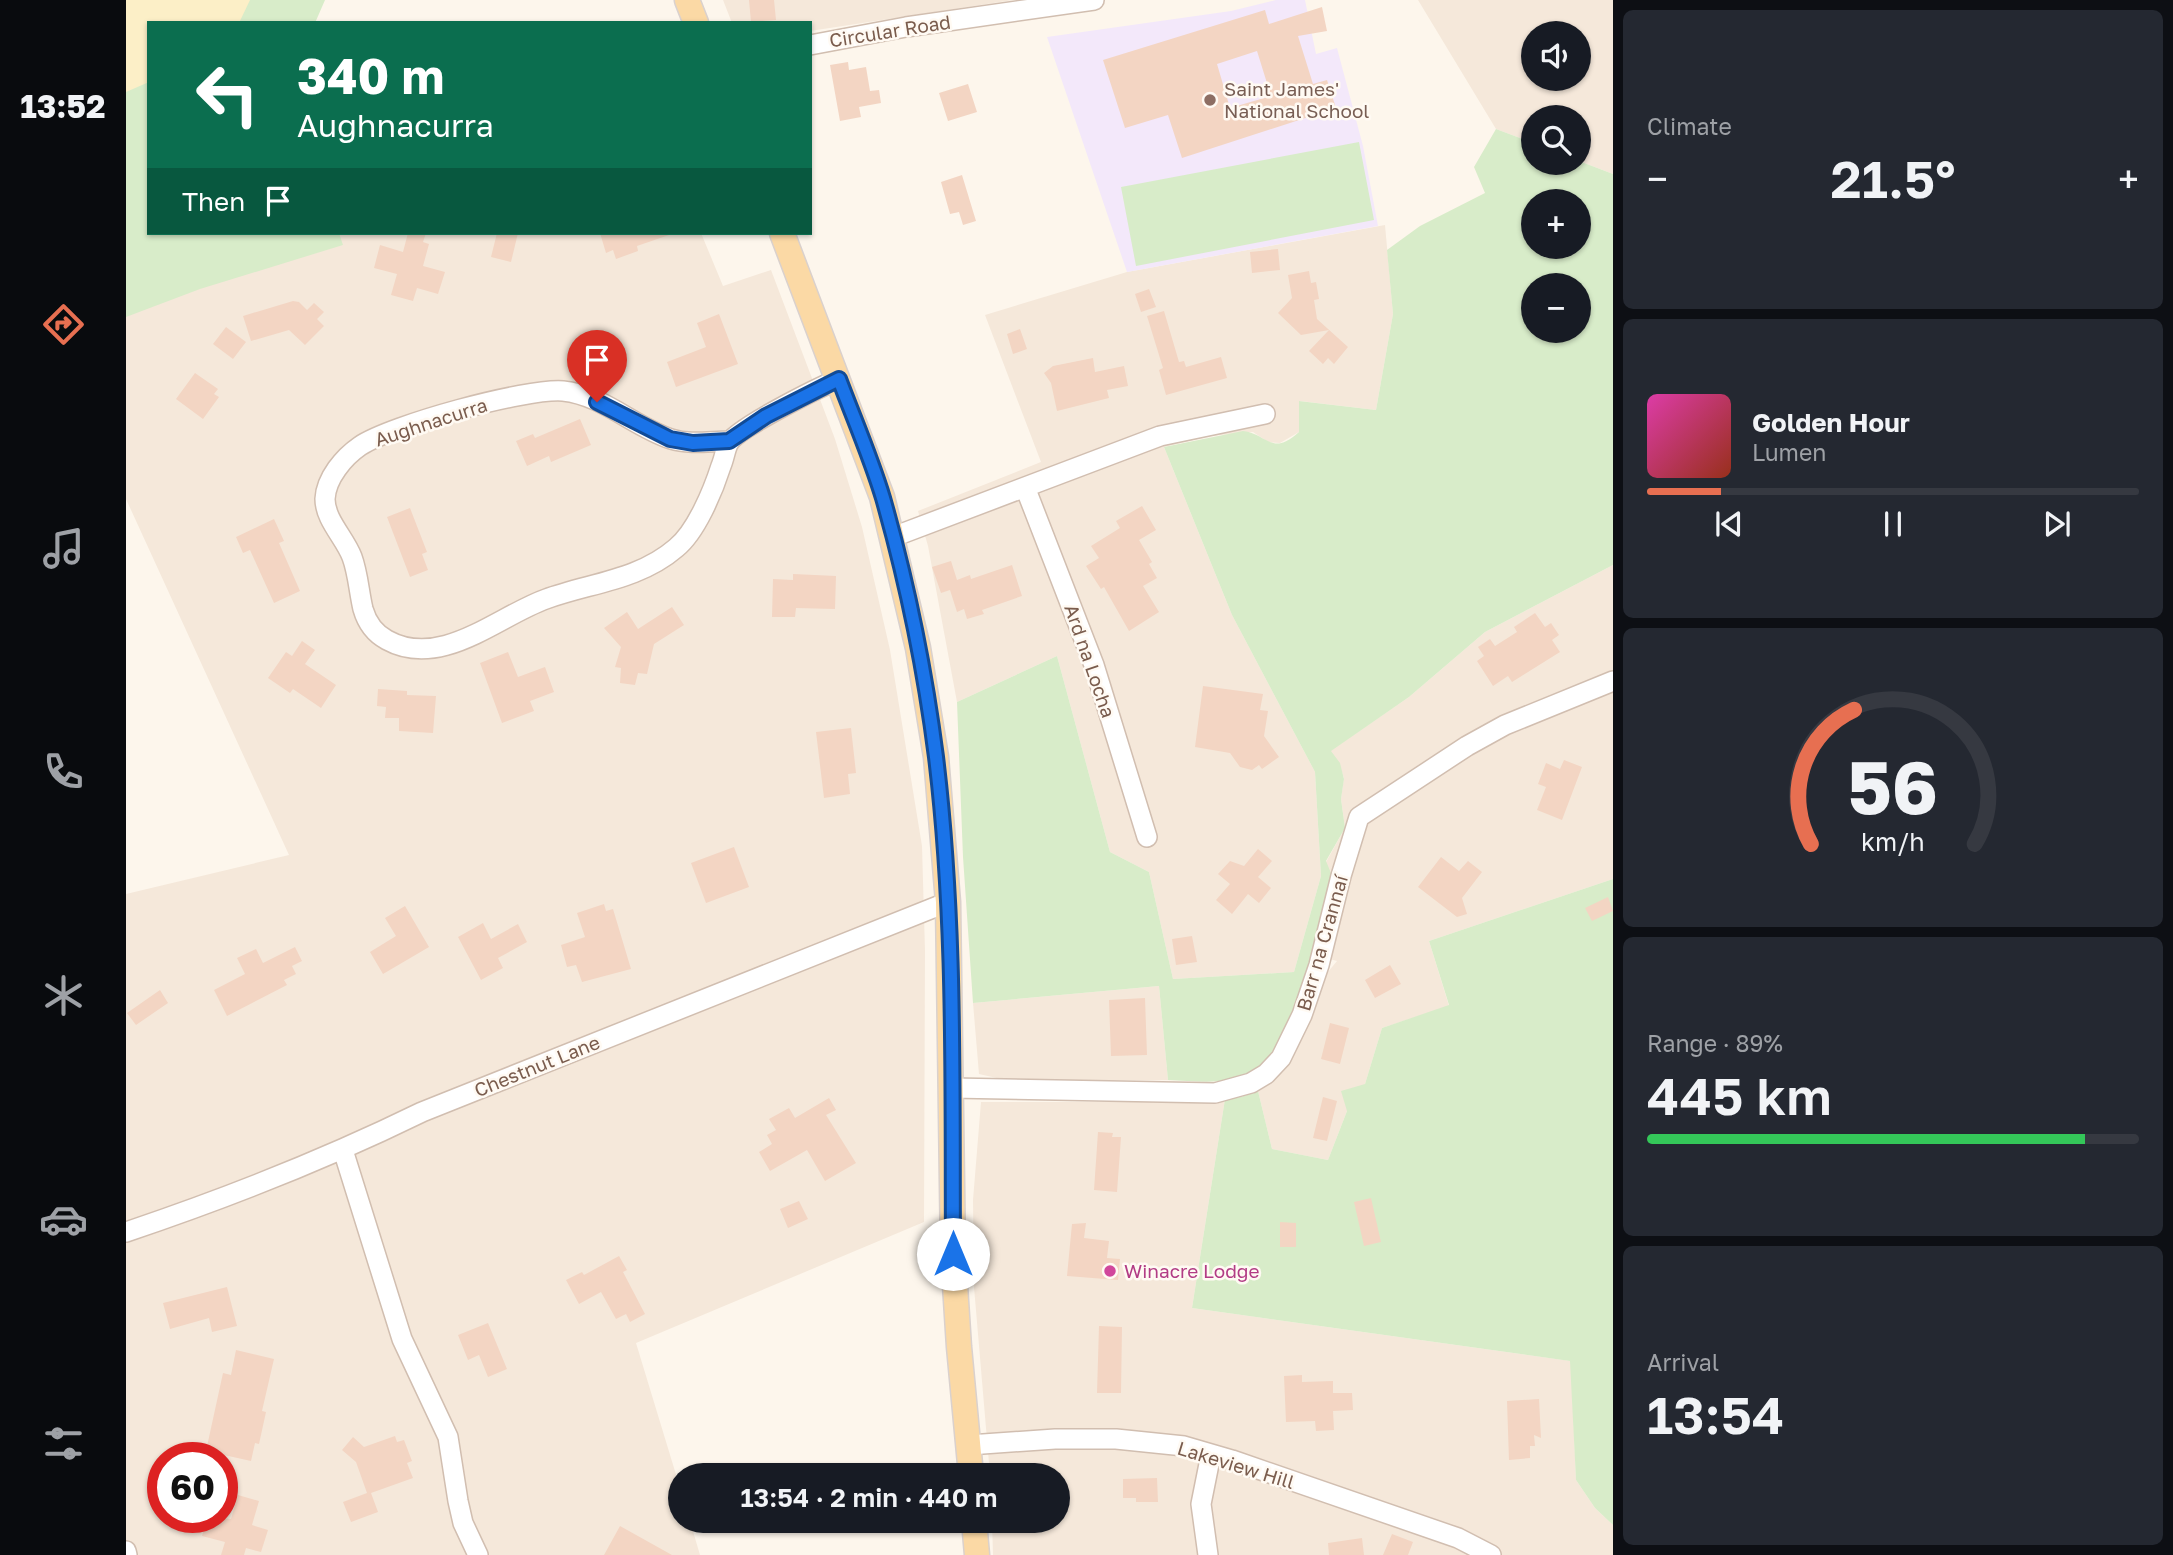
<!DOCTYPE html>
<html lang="en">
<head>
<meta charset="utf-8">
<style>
  body { margin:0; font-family:"Golos Text",sans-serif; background:#242831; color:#f1f3f6; height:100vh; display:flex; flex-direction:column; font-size:26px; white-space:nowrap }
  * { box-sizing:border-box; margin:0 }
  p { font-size:23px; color:#9ea1a6 }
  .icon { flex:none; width:38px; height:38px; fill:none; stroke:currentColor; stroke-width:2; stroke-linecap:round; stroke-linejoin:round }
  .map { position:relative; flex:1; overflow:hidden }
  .side { display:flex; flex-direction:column; gap:10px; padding:10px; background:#0d0f14; width:560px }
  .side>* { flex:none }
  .hud { position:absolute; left:21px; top:21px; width:665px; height:214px; border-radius:0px; box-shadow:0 2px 5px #0004; background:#0b6e4f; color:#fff; overflow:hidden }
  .buttons { position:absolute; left:1395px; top:21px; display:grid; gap:14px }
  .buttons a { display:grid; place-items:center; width:70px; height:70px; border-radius:50%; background:#171b24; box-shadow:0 2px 5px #0004; font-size:35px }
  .speed { position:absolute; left:21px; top:1442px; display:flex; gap:14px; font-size:35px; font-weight:700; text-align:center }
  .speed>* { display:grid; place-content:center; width:91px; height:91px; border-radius:50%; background:#171b24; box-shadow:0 2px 5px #0004; line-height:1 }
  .speed .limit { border:10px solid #d22; background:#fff; color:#111 }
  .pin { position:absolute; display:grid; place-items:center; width:60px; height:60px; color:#fff; margin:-72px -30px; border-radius:50% 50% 50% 0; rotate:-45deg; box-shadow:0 0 7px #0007 }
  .pin .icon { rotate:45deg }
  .me { position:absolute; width:77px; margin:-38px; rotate:0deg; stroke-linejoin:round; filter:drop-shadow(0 0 5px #0008) }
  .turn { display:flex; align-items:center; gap:24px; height:147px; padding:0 35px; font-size:32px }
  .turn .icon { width:91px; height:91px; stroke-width:2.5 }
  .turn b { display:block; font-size:49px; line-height:60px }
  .then { display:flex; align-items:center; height:66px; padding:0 35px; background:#0003; gap:14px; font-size:26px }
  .big { font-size:52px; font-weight:600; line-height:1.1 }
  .side .card { flex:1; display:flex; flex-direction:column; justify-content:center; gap:10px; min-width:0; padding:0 24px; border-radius:10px; background:#242831 }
  .side .dial { align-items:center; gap:0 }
  .dial svg { height:182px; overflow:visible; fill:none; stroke:#363941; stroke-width:7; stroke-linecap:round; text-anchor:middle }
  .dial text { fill:#f1f3f6; stroke:none }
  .song { display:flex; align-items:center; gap:21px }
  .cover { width:84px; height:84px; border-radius:10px; background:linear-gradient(135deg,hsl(320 70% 55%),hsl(10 70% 35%)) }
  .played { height:7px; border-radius:4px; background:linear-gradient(90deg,#e76f51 15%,#363941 15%) }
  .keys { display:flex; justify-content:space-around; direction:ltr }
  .heat { display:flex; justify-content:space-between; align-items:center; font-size:38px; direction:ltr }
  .charge { height:10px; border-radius:5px; background:linear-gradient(90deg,#34c759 89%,#363941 0) }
  .trip { position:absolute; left:542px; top:1463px; width:402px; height:70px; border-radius:35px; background:#171b24; box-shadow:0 2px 5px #0004; font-weight:600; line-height:70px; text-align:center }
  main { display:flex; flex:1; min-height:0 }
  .tabs { display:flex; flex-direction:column; width:126px; justify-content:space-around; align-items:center; background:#090b0e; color:#9ea1a6 }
  .tabs .icon { width:49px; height:49px }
  .tabs .selected { color:#e76f51 }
  .tabs b { font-size:32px; color:#f1f3f6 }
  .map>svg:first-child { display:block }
  .residential { fill:#f5e8da; fill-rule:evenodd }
  .education { fill:#f3e8fa }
  .green { fill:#d8ecc9; fill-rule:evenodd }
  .sand { fill:#fcefc7 }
  .building { fill:#f3d5c3; fill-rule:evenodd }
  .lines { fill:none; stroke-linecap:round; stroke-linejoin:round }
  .minor-casing { stroke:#d1beb0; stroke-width:22 }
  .major-casing { stroke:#dad1cd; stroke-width:27 }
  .minor { stroke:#fff; stroke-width:19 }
  .major { stroke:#fbd9a5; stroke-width:24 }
  .route-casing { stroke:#114b97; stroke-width:18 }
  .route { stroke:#1a73e8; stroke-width:12 }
  .education-dot { fill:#8d6e63; stroke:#fffaf3; stroke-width:2.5 }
  .hotel-dot { fill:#d1479c; stroke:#fffaf3; stroke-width:2.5 }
  .labels { text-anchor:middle; stroke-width:5; stroke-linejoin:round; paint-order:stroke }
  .street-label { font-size:19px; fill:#7a5c4d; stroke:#fffaf3 }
  .education-label { font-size:19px; fill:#785e54; stroke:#fffaf3; text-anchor:start }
  .hotel-label { font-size:19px; fill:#b23c85; stroke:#fffaf3; text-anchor:start }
</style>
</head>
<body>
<main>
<nav class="tabs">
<b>13:52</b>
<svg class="icon selected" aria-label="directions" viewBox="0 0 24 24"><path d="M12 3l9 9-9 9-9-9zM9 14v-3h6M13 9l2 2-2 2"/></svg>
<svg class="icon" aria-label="music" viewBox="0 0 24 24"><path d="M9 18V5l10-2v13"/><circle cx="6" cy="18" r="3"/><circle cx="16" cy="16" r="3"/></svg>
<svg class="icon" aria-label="phone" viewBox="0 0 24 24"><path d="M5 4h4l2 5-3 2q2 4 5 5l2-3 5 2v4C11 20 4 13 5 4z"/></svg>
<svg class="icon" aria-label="climate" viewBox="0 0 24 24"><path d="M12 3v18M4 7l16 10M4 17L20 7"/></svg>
<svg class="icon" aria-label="car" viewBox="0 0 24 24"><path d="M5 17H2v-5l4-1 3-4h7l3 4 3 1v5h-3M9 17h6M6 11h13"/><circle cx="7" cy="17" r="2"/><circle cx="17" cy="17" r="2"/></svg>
<svg class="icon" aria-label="filters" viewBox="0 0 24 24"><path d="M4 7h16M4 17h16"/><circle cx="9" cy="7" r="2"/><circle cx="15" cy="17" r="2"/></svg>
</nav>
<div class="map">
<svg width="1487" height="1555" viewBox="0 0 1487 1555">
  <rect width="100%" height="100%" fill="#fdf6ec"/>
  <path class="residential" d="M597,0H887L684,31V23H606Z
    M1292,0H1487V174L1453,161L1452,117H1407V143L1370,129ZM1407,33H1452V79H1407Z
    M1259,225L1267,314L1250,410L1174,401L1173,432L1154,443L1142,442L1127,432L1084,436L1038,447L1106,615L1189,772L1195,876L1168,972L1047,979L1023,872L984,852L931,656L831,702L802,546L792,511L915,462L859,315L1001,272Z
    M218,233H575L597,286L645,270L709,439L736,527L764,650L796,846L799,951L798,1222L510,1343L555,1491V1521H564L574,1555H0V894L163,855L0,499V304ZM37,1458H96V1517H37Z
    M1487,565V879L1303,941L1323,1006L1256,1028L1239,1084L1221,1111L1202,1160L1146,1149L1132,1091L1151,1078L1169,1053L1197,978L1211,961L1189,955L1200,862L1219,828L1215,799L1218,778L1213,763L1204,751L1283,697L1359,632Z
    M1033,986L1042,1080L884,1081L853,1074L847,1003Z
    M1099,1099L1066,1308L1445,1361L1450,1480L1469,1508L1487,1525V1555H867L866,1521H933V1475H864L848,1287L847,1200L855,1102H1031Z"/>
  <path class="education" d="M1150,0H1179L1190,54L1211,48L1237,146L1252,226L1001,272L921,37L1105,11Z"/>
  <path class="green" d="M0,0H199L189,23H23V233H213L217,245L74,289L0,317Z
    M1370,129L1407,143V163H1452L1453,161L1487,174V565L1359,632L1283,697L1205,751L1214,763L1218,779L1215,799L1219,828L1200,861L1207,878C1194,925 1169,1056 1122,1075C1098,1085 1067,1081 1042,1080L1033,986L847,1003L837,857L831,702L931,656L984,852L1023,872L1047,979L1168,972L1195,876L1189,772L1106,615L1038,447L1117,431C1142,434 1145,457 1173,432V401L1250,410L1267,314L1261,250L1294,226L1359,193L1348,167ZM1407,201H1452V247H1407ZM1407,285H1452V331H1407Z
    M1233,142L1248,220L1010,266L995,187Z
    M1487,879V1525L1469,1508L1450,1480L1444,1361L1066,1308L1099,1099L1115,1097L1132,1091L1146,1149L1202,1160L1221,1111L1215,1091L1239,1084L1256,1028L1323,1005L1303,941Z"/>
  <path class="sand" d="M0,0H124L113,23H23V82L0,92Z"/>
  <path class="building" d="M623,0H648L650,20L625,22Z
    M1196,7L1201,31L1172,36L1187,84L1201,80L1210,108L1056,158L1042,115L999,128L977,60L1139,10L1143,24ZM1131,51L1145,96L1104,108L1091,64Z
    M722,62L723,70L740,67L744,91L753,90L755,103L733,107L735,117L714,121L704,65Z
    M842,84L851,112L822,121L813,93Z
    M836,175L850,221L837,225L833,212L824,214L815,182Z
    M282,233H300L297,242L303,244L297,266L319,272L312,294L291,288L287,301L265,295L271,274L248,268L254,245L277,252Z
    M371,233H392L385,262L365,257Z
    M474,233H543V235L511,246L512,251L490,259L487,250L480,253Z
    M1152,249L1154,270L1126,273L1124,252Z
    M1183,271L1185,283L1190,282L1193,299L1188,300L1191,319L1222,347L1208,364L1202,358L1197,364L1183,351L1203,330L1175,335L1152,313L1166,298L1162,275Z
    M1023,289L1030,307L1015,312L1009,294Z
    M167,301L173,302L181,310L188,303L198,312L191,319L198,326L179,345L163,330L125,341L117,316Z
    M1038,311L1053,362L1058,361L1060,367L1095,357L1101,378L1040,395L1033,370L1037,368L1021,316Z
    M593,314L612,364L550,387L541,362L580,347L571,323Z
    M100,327L120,342L107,359L87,344Z
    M894,329L901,349L887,354L881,334Z
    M967,358L969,372L998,366L1002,386L981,390L983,398L931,411L925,383L918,373L927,366Z
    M69,373L92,389L88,394L93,397L77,419L50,399Z
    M454,419L465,445L425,462L423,456L401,466L390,441L407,434L409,438Z
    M1016,506L1030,530L1013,540L1026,562L1023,564L1031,578L1017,586L1033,612L1003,631L978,587L975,589L960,566L973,558L965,546L994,528L990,521Z
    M284,508L301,552L296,554L302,570L284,577L261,517Z
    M148,519L158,541L153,543L174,591L148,603L124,550L117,553L110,537Z
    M825,561L831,580L844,575L845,579L886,565L896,596L856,610L858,614L841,619L838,609L831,612L824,590L815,593L806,567Z
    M667,574L710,576L709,609L670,608L669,617H646L647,579L667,580Z
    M546,607L558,625L528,644L521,674L512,673L509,685L494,683L495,668L489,667L495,647L478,628L501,612L512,629Z
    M1409,613L1419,627L1425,623L1433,635L1426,640L1434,652L1386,682L1382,676L1367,686L1351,661L1358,656L1352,647L1364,639L1369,646L1391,632L1388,627Z
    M176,641L189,650L179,664L210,685L195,708L167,689L164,693L142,678L160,652L166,656Z
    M382,652L392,677L419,667L428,692L404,701L408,711L376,723L354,663Z
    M1077,686L1137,694L1134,710L1142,711L1138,736L1153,757L1136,769L1133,765L1126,770L1114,767L1104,753L1069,747Z
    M252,689L281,691V695L310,696L307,733L273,731V718H259L260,707L251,706Z
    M725,728L730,773L722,774L724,794L698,798L690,732Z
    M1438,760L1456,767L1436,820L1411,810L1420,787L1412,784L1420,763L1434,769Z
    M608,847L623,887L580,903L565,863Z
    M1132,849L1146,861L1132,877L1145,888L1133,903L1122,894L1106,914L1090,900L1104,884L1092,874L1104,861L1118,866Z
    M1315,857L1333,871L1342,861L1356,872L1336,898L1341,914L1331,917L1292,887Z
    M1482,897L1487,911L1466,921L1459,908Z
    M478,904L480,911L487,909L505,969L456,982L450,965L441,967L435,945L459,937L451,913Z
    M279,906L303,947L257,974L244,952L270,936L259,918Z
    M357,923L365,939L392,924L401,942L372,958L377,968L355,980L332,937Z
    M1066,936L1071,962L1050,965L1046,939Z
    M169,947L176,961L166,966L170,974L158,980L161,985L101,1016L88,990L119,974L111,958L130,949L137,963Z
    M1264,965L1275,984L1249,998L1239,980Z
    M34,990L42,1003L10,1025L1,1013Z
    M1019,998L1021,1055L985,1056L983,1000Z
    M1204,1023L1223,1028L1214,1064L1195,1059Z
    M1197,1097L1211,1101L1201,1141L1187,1138Z
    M703,1098L710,1110L700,1115L730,1163L699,1181L681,1150L644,1171L633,1152L646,1144L641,1135L650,1130L643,1119L663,1108L669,1118Z
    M972,1132L987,1133L986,1137H995L991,1192L968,1190Z
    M1245,1198L1255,1242L1238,1246L1228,1202Z
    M673,1201L682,1219L662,1228L654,1209Z
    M1154,1222L1170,1223V1247H1154Z
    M960,1223L958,1238L983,1241L981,1258L994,1259L992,1280L941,1276L946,1224Z
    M493,1256L501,1270L497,1272L519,1314L504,1322L500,1314L490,1319L475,1292L453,1304L440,1280L456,1272L458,1275Z
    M101,1287L111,1326L86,1332L83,1318L44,1329L37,1303Z
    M362,1323L381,1369L362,1377L353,1355L342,1360L332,1335Z
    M973,1326L996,1327L995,1393H971Z
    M110,1350L148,1359L136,1411L140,1412L133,1444L129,1443L125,1461L80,1451L97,1373L105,1375Z
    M1176,1375V1382L1207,1381V1393H1226L1227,1410L1207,1411L1208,1430L1190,1431L1189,1421L1160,1422L1158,1376Z
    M1413,1399L1415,1438L1408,1435L1409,1446H1404V1458L1383,1460L1381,1401Z
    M269,1436L271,1442L278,1440L286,1461L281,1463L287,1478L245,1493L252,1512L225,1522L217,1502L241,1493L230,1462L216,1450L227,1437L238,1447Z
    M1031,1478L1032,1502H1010V1498H997V1479Z
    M112,1495L133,1501L126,1525L142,1530L135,1552L120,1548L118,1555H95L99,1542L76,1536L82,1517L105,1519Z
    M494,1526L546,1555H478Z
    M1266,1534L1287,1542L1282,1555H1257Z
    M1236,1538L1238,1555H1203L1202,1543Z"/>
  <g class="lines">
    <g class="minor-casing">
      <path id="minor" d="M684,45L780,27L968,0
        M603,441C584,441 564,445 545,439C508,427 477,395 437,391C400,388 265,425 234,446C218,457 200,478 199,499C199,520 219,538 226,557C232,573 233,592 237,609C241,623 248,633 261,640C315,670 372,616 420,599C464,583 513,580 550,548C570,532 587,491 595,466C598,459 599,451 602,444C610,428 694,387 713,379
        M899,487L968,665L1021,837
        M767,537L1034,436L1139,414
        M826,1088L1089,1093L1125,1083L1140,1074L1155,1058L1176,1015L1193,965L1215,876L1233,817L1341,746L1379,725L1487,681
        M217,1150L276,1339L322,1437L332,1501L337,1523L352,1555
        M0,1232C101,1198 200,1159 296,1112L822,902
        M843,1445L929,1439H990L1058,1446L1106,1460L1332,1538L1365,1555
        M0,1551L1,1555
        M1082,1555L1075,1504L1085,1454"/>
    </g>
    <g class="major-casing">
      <path id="major" d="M561,0L570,23
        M656,233L756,497L792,648L810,757L822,902L827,1254L833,1347L845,1475
        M848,1521L851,1555"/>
    </g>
    <use href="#minor" class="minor"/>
    <use href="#major" class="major"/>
  </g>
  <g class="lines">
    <g class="route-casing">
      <path id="route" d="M471,402L544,439L567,443L603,441L640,416L713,379C728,419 745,458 757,498C781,582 799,671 810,757C830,922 826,1088 827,1254"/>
    </g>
    <use href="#route" class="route"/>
  </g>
  <circle class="education-dot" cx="1084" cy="100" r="7"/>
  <circle class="hotel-dot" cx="984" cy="1271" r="7"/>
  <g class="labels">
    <g class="street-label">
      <text transform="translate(764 31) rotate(-9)" y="7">Circular Road</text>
      <text transform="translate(305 422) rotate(-18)" y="7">Aughnacurra</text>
      <text transform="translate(964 661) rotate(71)" y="7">Ard na Locha</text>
      <text transform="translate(1196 943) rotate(-74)" y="7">Barr na Crannaí</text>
      <text transform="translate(411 1066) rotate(-22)" y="7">Chestnut Lane</text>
      <text transform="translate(1110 1465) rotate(17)" y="7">Lakeview Hill</text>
    </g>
    <g class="education-label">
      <text x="1098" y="96">Saint James'<tspan x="1098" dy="22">National School</tspan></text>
    </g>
    <g class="hotel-label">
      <text x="998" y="1278">Winacre Lodge</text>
    </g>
  </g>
</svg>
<div class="buttons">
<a><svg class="icon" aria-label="sound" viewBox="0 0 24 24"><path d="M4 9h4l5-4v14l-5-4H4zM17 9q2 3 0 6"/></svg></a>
<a><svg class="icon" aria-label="search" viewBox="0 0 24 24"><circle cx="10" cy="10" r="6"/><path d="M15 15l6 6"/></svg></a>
<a>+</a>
<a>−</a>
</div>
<div class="speed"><div class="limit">60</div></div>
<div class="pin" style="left:471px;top:402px;background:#d93025"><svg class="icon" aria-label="arrive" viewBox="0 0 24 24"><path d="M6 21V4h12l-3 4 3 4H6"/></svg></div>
<svg class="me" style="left:827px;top:1254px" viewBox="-20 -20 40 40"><circle r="19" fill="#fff"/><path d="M0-13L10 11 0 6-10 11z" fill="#1a73e8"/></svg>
<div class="trip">13:54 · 2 min · 440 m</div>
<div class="hud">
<div class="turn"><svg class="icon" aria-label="left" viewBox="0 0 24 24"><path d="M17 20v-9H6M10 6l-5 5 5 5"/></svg><div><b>340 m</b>Aughnacurra</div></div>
<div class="then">Then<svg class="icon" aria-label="arrive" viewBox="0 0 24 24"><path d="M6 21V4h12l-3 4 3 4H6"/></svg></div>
</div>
</div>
<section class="side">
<div class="card"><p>Climate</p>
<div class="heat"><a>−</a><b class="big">21.5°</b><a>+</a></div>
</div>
<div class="card">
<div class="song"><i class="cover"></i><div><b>Golden Hour</b><p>Lumen</p></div></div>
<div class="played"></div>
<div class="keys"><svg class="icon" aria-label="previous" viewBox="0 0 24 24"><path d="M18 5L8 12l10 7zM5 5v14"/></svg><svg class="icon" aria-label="pause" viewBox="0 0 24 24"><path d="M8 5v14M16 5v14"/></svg><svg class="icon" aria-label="next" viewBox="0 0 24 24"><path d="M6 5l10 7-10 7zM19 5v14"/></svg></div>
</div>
<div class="card dial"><svg viewBox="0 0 100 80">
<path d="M14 69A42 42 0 1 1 86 69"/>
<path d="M14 69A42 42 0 0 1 33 10" stroke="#e76f51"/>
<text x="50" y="56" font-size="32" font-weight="700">56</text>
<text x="50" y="72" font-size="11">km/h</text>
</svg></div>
<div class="card"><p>Range · 89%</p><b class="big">445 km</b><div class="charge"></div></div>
<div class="card"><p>Arrival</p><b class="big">13:54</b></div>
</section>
</main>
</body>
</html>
